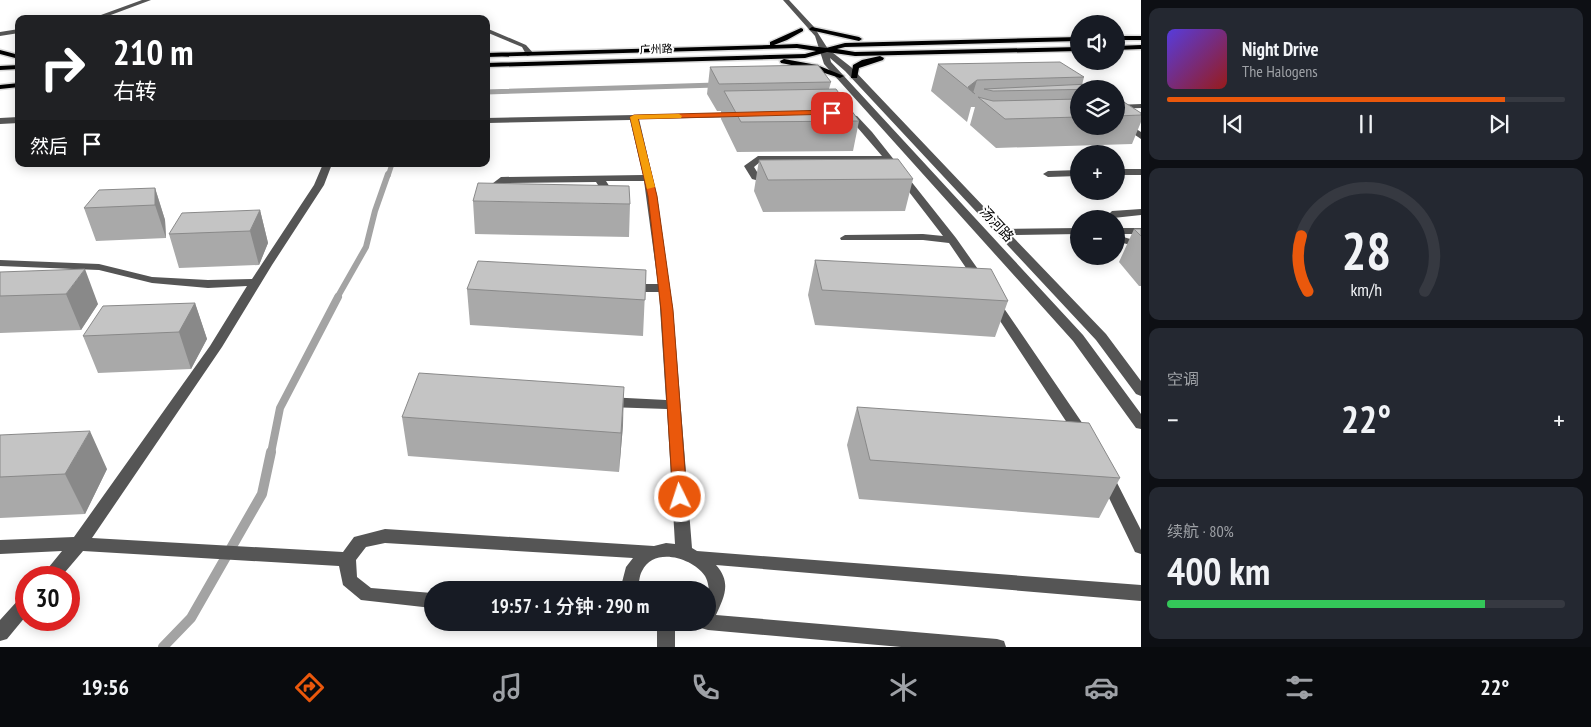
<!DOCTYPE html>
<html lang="zh">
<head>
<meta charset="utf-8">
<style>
  body { margin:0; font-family:"PT Sans Narrow","Noto Sans SC",sans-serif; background:#242831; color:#f1f3f6; height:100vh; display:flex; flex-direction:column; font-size:19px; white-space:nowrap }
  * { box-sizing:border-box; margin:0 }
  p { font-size:16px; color:#9ea1a6 }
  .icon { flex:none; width:28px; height:28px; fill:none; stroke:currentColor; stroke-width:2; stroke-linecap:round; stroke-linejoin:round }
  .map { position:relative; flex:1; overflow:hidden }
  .sheet { display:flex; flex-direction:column; gap:8px; padding:8px; background:#0d0f14; width:450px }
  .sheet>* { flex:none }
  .guide { position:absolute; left:15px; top:15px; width:475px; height:152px; border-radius:10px; box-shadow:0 2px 12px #0003; background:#202124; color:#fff; overflow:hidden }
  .fabs { position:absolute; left:1070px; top:15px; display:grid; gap:10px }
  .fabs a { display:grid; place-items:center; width:55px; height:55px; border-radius:50%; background:#171b24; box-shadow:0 2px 12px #0003; font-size:25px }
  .speed { position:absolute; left:15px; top:566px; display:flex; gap:10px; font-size:25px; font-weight:700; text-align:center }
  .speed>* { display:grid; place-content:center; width:65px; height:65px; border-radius:50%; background:#171b24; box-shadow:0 2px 12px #0003; line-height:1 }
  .speed .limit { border:8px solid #d22; background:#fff; color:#111 }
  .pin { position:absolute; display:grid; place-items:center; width:42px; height:42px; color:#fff; margin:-21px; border-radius:10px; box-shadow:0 2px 8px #0006 }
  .me { position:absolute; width:55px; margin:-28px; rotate:356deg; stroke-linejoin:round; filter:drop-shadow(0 0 4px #0008) }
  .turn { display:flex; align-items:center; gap:18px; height:105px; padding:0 15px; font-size:22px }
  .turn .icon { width:65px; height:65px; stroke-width:2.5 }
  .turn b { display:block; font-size:35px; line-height:42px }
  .then { display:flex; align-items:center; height:48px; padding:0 15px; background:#0003; gap:10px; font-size:19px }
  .big { font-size:38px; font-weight:600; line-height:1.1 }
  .sheet .widget { flex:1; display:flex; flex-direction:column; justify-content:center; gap:8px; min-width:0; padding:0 18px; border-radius:10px; background:#242831 }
  .sheet .dial { align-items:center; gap:0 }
  .dial svg { height:130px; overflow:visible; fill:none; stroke:#363941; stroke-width:7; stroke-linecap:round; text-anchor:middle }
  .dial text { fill:#f1f3f6; stroke:none }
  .song { display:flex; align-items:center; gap:15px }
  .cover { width:60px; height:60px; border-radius:8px; background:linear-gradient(135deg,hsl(250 70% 55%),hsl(0 70% 35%)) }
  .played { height:5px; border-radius:2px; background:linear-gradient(90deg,#ea580c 85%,#363941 85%) }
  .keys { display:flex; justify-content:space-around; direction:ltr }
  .heat { display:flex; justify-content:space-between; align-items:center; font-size:28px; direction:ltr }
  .charge { height:8px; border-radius:4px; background:linear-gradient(90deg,#34c759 80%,#363941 0) }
  .trip { position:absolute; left:424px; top:581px; width:292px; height:50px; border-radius:25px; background:#171b24; box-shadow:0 2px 12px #0003; font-weight:600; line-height:50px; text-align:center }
  .menu { display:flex; height:80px; justify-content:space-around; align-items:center; background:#090b0e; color:#9ea1a6 }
  .menu .icon { width:35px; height:35px }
  .menu .selected { color:#ea580c }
  .menu b { font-size:22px; color:#f1f3f6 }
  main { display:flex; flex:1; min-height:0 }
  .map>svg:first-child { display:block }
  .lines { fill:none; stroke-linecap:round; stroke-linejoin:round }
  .stream-far3 { stroke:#a3a3a3; stroke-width:5 }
  .stream-far2 { stroke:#a3a3a3; stroke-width:6 }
  .stream-far1 { stroke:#a3a3a3; stroke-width:8 }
  .stream { stroke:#a3a3a3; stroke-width:10 }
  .major-casing { stroke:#dbdbdb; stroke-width:3 }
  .minor { fill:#555; fill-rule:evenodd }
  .major { fill:#000; fill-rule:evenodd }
  .wall { fill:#a9a9a9 }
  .shaded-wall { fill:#898989 }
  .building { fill:#c4c4c4; stroke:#898989 }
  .route { fill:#ea580c; stroke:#983908 }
  .slow { fill:#f59e0b }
  .labels { text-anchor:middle; stroke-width:4; stroke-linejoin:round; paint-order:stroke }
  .far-street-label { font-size:11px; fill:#000; stroke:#fff }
  .street-label { font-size:14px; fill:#000; stroke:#fff }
</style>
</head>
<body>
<main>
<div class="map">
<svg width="1141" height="647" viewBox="0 0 1141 647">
  <rect width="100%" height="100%" fill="#fff"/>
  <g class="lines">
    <path class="stream-far3" d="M486,92L716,85
      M388,176L392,164"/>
    <path class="stream-far2" d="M337,298L366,247L375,211L388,174"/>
    <path class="stream-far1" d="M271,453L280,408L338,297"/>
    <path class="stream" d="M163,647L191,618L262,494L271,452"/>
    <g class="major-casing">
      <path id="major" d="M812,27L859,37L862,39L859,41L810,30L809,29Z
        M801,28L803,29V31L787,40L774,45L797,44L826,48L845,43L1079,37V41L845,47L837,49L855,52L1079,47V51L855,56L827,52L805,58L486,67V63L805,54L816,51L797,48L486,57V53L770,45V42Z
        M1116,36H1141V40H1116Z
        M1141,45V49L1116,50V46Z
        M0,50L19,55V59L0,54Z
        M880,56L884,58L883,60L859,68L857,78H851L853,65L862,60Z
        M784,59L817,65L844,76L840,78L812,69L781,63L780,61Z
        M19,65V69L0,70V66Z
        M19,83V87L0,89V85Z"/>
    </g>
    <path class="minor" d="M142,0H151L100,19H90Z
      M783,0H789L814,27L828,49L851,67L1005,229L1079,228V234L1011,235L1106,334L1141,381V396L1136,394L1096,340L845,71L830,58L831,62L1083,335L1141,414V429L1136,428L1073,341L824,64L815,36Z
      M486,28L526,45L534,54L527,56L522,47L486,32Z
      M19,29V33L0,36V32Z
      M1141,104V108L1116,109V105Z
      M737,113H740V117L639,119L657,196L673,310L692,548L697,551L1141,585V601L716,565C732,583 724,597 716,615L997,639L1004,641L1006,647H901L708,630L701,628L699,622H708C708,609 712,588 705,576C693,558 654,546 642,571C639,576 639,584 638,590H620L626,567L633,558L385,543L366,547L356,560L357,577L371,588L432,593V608L361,600L343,585L339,566L83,551L60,578H40L62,551L0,554V540L74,537L210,346L247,286L208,288L152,283L99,270L0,266V260L99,264L152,277L208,280L252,279L314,185L323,164H332L324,185L272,265L222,347L92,538L343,552L354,537L385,529L654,546L666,543L675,544L667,409L607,407L602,405L600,402L602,399L607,397L666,400L659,292H629L623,288L629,284H658L644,181H606L615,195L606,199L601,196L604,194L596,182L503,183L494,191V196H488L484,190L501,177L643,175L630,120L488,123L486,118Z
      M841,114L857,116L872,132L956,238L987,282L985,284H977L949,243L923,240H841L840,238L845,235L923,234L943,236L886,162H760L754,167L759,175L776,181L771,184L752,179L744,166L758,156H882L851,120L841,118Z
      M1116,116L1141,132V139L1116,122Z
      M19,117V123L0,124V118Z
      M1116,169H1141V175H1116Z
      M1079,170V176L1048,177L1043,174L1048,171Z
      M1141,209V215L1104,219L1112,211Z
      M1116,228H1141V234H1116Z
      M1116,235L1141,242V248L1116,241Z
      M993,297L997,298L1087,430L1089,434L1087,438H1077L987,301Z
      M1106,469L1111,471L1141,530V554L1135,552L1098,475L1101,471Z
      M26,595V616L7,639L0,641V620L20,598Z
      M657,622H694L692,628L675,630V647H657Z"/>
    <use href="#major" class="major"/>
  </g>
  <path class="wall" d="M938,64L1084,77L1082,85L1103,89H1079V126H1116V97L1141,113V122L1132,144L996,148L970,125L975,107H971L967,122L931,91Z
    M710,67L831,82L829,89L859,121L853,151L737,152L721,119V111H717L707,94Z
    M759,160L913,179L905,211L763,212L754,191Z
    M155,188L165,220L166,238L96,241L84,208Z
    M473,201L630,204L629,237L475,234Z
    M260,210L268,243L259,265L179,268L169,234Z
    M1134,229H1141V286H1139L1119,262Z
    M815,260L1008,301L995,337L815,325L808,295Z
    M646,270L643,336L470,325L467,289Z
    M0,272L98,304L81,330L0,333Z
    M195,303L207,339L191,369L98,373L83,336Z
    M857,407L1120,478L1099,518L859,499L847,445Z
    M402,417L623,425L619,472L408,456Z
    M0,435L107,469L85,514L0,518Z"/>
  <path class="shaded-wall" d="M977,80L973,93L968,87Z
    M155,188L165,220L166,238L155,205Z
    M260,210L268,243L259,265L250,231Z
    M85,269L98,304L81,330L66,294Z
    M195,303L207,339L191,369L179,332Z
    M624,387L623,425L619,472L621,433Z
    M90,431L107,469L85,514L65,474Z"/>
  <path class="building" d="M1060,62L1084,77L977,80L968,87L975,94L938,64Z
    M818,65L831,82L719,84L710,67Z
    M1091,81L1103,89L993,91L984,89L1089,84Z
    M836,89L859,121L741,122L724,91Z
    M978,97L993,101L1079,99V117L1005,119Z
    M1116,97L1141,113V115L1116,116Z
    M898,159L913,179L768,180L759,160Z
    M478,183L629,186L630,204L473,201Z
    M155,188V205L84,208L99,190Z
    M260,210L250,231L169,234L182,213Z
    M1134,229H1141V236Z
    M815,260L991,269L1008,301L822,290Z
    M478,261L646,270L645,300L467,289Z
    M85,269L66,294L0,296V272Z
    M195,303L179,332L83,336L103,306Z
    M419,373L624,387L621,433L402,417Z
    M857,407L1089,423L1120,478L870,460Z
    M90,431L65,474L0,477V435Z"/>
  <path class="route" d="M832,110L836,113L835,114L638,119L657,196L673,310L687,497L685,500H675L673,497L661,310L648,196L630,117L634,115Z"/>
  <path class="slow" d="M679,114L682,116L681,118L638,119L655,187L647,189L630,117L634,115Z"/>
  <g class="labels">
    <g class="far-street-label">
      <text transform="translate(656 49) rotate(-2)" y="4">广州路</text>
    </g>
    <g class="street-label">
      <text transform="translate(997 224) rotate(47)" y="5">汤河路</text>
    </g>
  </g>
</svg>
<div class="fabs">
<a><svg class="icon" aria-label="sound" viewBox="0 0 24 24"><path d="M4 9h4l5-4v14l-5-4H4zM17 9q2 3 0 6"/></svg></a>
<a><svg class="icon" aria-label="layers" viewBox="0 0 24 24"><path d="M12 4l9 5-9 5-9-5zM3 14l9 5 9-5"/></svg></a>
<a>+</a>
<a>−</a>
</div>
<div class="speed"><div class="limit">30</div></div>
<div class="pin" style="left:832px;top:113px;background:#d93025"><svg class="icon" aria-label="arrive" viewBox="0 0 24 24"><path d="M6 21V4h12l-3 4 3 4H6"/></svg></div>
<svg class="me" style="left:680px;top:497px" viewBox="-20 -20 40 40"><circle r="17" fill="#ea580c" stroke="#fff" stroke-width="3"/><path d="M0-11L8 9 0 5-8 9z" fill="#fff"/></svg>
<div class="trip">19:57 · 1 分钟 · 290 m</div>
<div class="guide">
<div class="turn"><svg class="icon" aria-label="right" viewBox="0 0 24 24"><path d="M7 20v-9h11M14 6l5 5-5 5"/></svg><div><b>210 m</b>右转</div></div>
<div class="then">然后<svg class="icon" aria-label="arrive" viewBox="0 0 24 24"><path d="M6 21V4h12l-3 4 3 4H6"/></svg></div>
</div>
</div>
<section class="sheet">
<div class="widget">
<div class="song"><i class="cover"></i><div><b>Night Drive</b><p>The Halogens</p></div></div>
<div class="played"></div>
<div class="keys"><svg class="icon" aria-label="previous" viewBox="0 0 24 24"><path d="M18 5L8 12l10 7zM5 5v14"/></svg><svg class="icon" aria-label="pause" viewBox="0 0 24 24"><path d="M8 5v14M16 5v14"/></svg><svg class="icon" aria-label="next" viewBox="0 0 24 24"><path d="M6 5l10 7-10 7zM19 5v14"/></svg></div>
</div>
<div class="widget dial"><svg viewBox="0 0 100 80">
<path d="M14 69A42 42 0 1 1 86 69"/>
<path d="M14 69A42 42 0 0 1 10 35" stroke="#ea580c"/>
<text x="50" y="56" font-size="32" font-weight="700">28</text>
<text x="50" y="72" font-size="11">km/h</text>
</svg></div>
<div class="widget"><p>空调</p>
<div class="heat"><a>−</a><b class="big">22°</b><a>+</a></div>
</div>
<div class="widget"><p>续航 · 80%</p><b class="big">400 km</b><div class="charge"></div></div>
</section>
</main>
<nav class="menu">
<b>19:56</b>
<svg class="icon selected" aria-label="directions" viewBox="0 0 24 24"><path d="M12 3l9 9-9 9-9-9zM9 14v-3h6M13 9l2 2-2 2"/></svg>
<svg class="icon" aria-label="music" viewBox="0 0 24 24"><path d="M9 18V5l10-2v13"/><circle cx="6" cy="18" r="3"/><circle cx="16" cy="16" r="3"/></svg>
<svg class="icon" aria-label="phone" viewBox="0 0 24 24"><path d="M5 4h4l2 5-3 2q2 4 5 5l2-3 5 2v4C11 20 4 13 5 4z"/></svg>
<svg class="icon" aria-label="climate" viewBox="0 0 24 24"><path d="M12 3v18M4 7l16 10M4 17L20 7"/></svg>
<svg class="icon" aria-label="car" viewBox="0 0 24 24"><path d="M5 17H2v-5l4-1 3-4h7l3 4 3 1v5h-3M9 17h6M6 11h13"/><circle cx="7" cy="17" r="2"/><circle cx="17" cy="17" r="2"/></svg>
<svg class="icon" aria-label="filters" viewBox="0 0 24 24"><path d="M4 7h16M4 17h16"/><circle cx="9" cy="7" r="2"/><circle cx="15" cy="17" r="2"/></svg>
<b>22°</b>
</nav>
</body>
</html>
